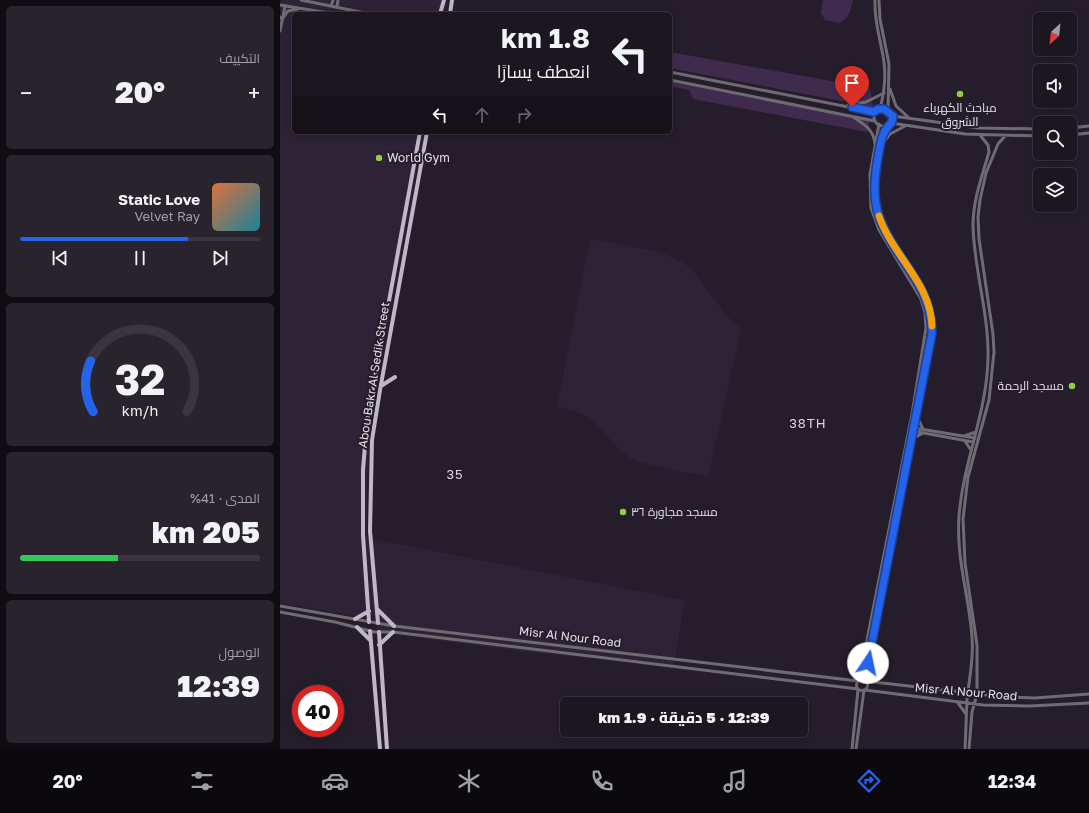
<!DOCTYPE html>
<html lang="ar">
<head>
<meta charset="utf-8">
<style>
  body { margin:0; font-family:"Golos Text",Cairo,sans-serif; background:#29232d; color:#f1f3f6; direction:rtl; height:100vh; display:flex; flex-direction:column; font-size:15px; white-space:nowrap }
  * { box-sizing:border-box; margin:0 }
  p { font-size:13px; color:#a09fa5 }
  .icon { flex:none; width:22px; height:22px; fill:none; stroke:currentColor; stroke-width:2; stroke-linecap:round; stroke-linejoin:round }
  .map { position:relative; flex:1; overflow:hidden; direction:ltr }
  .side { display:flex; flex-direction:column; gap:6px; padding:6px; background:#0f0c12; width:280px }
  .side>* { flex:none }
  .guide { position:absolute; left:12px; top:12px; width:380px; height:122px; border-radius:6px; box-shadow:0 2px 10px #0003,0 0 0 1px #3a353e; direction:rtl; background:#1c1620; color:#f1f3f6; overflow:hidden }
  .needle { width:26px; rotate:207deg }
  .tools { position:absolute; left:753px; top:12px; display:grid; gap:8px }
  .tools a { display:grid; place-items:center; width:44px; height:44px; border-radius:6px; background:#1c1620; box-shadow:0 2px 10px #0003,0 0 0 1px #3a353e; font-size:20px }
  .speed { position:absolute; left:12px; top:685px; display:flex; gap:8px; font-size:20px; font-weight:700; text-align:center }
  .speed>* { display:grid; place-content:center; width:52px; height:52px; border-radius:50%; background:#1c1620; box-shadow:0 2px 10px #0003,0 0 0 1px #3a353e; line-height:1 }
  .speed .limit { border:6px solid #d22; background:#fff; color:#111 }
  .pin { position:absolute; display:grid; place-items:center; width:34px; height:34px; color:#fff; margin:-41px -17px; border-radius:50% 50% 50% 0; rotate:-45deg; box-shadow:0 0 4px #0007 }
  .pin .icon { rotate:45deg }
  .me { position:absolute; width:44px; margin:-22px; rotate:11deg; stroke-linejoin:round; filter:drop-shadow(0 0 3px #0008) }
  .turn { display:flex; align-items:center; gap:14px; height:84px; padding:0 16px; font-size:18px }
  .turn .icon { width:52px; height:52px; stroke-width:2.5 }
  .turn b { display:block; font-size:28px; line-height:34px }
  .lanes { display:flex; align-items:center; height:38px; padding:0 16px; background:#0003; justify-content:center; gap:20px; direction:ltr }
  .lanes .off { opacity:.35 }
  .big { font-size:30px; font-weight:800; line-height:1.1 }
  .side .card { flex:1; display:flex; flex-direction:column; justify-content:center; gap:6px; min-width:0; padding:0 14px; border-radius:6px; background:#29232d }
  .side .dial { align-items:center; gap:0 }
  .dial svg { height:104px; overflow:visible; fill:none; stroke:#3a353e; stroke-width:7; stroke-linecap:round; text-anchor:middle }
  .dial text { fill:#f1f3f6; stroke:none }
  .song { display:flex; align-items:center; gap:12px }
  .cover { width:48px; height:48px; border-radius:6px; background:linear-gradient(135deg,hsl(20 70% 55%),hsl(190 70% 35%)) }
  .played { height:4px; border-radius:2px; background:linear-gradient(90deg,#2563eb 70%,#3a353e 70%) }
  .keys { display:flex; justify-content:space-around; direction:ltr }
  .heat { display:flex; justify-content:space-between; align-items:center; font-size:22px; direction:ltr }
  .charge { height:6px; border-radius:3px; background:linear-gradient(90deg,#34c759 41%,#3a353e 0) }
  .trip { position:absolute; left:280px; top:697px; width:248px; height:40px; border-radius:6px; background:#1c1620; box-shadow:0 2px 10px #0003,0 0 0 1px #3a353e; font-weight:800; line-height:40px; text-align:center; direction:rtl }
  .menu { display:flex; height:64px; justify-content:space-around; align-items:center; background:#0b090d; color:#a09fa5 }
  .menu .icon { width:28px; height:28px }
  .menu .current { color:#2563eb }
  .menu b { font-size:18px; color:#f1f3f6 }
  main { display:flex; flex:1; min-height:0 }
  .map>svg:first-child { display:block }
  .built { fill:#2d2236 }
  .green { fill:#402b4f }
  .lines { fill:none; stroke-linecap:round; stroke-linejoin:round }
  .minor { stroke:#6f6b73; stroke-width:3 }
  .major { stroke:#bfb6c7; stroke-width:4 }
  .route-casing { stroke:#184099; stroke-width:10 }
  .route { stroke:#2563eb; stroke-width:7 }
  .slow { stroke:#f59e0b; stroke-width:7 }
  .poi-dot { fill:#90cd40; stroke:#251d2b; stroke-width:1.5 }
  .labels { text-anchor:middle; stroke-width:4; stroke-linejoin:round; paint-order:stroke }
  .poi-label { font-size:12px; fill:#e5e0ea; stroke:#251d2b; text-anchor:start }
  .street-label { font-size:12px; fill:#e5e0ea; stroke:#251d2b }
  .neighbourhood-label { font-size:13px; letter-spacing:1px; fill:#dcd1e5; stroke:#251d2b }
</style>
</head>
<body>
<main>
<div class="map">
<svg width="809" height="749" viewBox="0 0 809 749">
  <rect width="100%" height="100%" fill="#251d2b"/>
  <path class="built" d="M2,0H168L165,14H14V132H144L92,411L87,482V538L405,600L394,665L253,653L97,632L95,616H76L0,603V10Z
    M310,239L380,252L403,262L415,273L446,315L461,329L428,477L374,466L355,461L343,453L311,419L300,413L277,406Z"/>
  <path class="green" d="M543,0H573C570,11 570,18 559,23L545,20L541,13Z
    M390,52L590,88L593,107L390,68Z
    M390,82L590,119L587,132L413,99L409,90L390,86Z"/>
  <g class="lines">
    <path class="minor" d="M21,0L90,14
      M595,0C594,22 601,41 604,62C606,78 604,94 600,109
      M599,0L600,19L609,64L608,111
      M0,5L55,14
      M51,6L53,0
      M57,7L58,0
      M0,17L2,19L8,11L18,9
      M0,31L5,6
      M390,72L594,112
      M390,80L595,121
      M610,89L616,106L628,117
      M568,105L586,102L604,93
      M594 117a9 9 0 1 1 18 0a9 9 0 1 1-18 0Z
      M613,116L699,128L760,129
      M573,117C584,124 594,130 595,144
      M611,123L685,134L760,136
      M790,128L809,126
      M790,135L809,133
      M602,144L610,134L625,126
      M637,417L643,429
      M634,428L695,438
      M633,431L693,442
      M684,436L696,432
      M632,439L643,433
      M684,440L691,450
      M0,606L114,626L578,681
      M0,612L55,622L94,632H113L578,689
      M576.5 685a5.5 5.5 0 1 1 11 0a5.5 5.5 0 1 1-11 0Z
      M579,680L632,414L646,328L645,313L641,299L599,230L591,208L590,174L599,124
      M585,681L652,333C651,284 621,266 603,226C588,194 596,157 608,125
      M585,681L725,697L755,698L809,694
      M585,690L703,705L749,706L809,703
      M678,703L686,714
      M572,749L578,690
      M576,749L584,690
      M685,749C686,733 686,717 687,700C689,678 694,661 692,637C689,595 676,560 679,516C683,462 707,413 708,358C709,313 694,270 693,226C693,199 702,177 709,152L708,145L700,135
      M689,749L692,712L697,694V645L685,563L683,519L688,477L709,400L714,352L713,334L699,239L698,217L700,200L706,173L718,144L725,136"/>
    <path class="major" d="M160,14L164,0
      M170,14L172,0
      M101,386L115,377
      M97,609L114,626
      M75,619L89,611
      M89,622L83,535V470L87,421L140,132
      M98,623L90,531L92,440L100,390L147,132
      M77,627L91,641
      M90,631L100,749
      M99,632L107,749
      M99,645L113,632"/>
  </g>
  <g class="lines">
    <g class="route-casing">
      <path id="route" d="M572,107L594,112L598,109H604L613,116L612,122C601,133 601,142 598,157C594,181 592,204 603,226C621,266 651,284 652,333L588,663"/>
    </g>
    <use href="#route" class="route"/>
    <path class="slow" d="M599,216C612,255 651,283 652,326"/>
  </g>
  <g class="poi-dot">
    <circle cx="680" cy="94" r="4"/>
    <circle cx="99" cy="158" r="4"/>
    <circle cx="792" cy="386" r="4"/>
    <circle cx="343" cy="512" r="4"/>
  </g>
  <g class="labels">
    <g class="poi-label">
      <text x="680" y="112" text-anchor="middle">مباحث الكهرباء<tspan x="680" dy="14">الشروق</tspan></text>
      <text x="107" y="162">World Gym</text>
      <text x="784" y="390" text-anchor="end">مسجد الرحمة</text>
      <text x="351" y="516">مسجد مجاورة ٣٦</text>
    </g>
    <g class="street-label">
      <text transform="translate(94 375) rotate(-81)" y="4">Abou Bakr Al Sedik Street</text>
      <text transform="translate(290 637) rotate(7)" y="4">Misr Al Nour Road</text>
      <text transform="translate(686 692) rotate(5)" y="4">Misr Al Nour Road</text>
    </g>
    <g class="neighbourhood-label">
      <text x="528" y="428">38TH</text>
      <text x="175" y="479">35</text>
    </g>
  </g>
</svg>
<div class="tools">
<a><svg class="needle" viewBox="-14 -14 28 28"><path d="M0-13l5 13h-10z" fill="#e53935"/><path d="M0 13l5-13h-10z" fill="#a09fa5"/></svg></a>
<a><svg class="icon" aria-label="sound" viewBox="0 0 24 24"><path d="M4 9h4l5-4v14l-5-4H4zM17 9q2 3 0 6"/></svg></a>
<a><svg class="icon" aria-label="search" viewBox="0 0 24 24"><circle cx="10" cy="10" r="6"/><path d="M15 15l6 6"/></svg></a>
<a><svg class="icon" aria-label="layers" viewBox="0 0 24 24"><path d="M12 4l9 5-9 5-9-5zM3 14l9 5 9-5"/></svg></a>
</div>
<div class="speed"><div class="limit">40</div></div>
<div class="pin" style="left:572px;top:107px;background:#d93025"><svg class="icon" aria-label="arrive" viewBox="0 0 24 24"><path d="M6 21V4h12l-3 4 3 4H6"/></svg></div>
<svg class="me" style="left:588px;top:663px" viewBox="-20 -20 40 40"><circle r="19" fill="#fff"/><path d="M0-13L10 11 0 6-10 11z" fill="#2563eb"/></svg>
<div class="trip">12:39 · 5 دقيقة · 1.9 km</div>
<div class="guide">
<div class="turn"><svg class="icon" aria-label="left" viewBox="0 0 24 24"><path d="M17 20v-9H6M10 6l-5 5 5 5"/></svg><div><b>1.8 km</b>انعطف يسارًا</div></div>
<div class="lanes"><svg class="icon" aria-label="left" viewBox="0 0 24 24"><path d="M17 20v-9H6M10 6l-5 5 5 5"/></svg><svg class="icon off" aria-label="ahead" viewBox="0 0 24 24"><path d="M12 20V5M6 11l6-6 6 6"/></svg><svg class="icon off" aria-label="right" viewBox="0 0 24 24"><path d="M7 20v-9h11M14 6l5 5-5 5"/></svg></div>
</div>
</div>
<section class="side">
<div class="card"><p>التكييف</p>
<div class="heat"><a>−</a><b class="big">20°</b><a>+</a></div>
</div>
<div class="card">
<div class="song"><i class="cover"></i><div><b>Static Love</b><p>Velvet Ray</p></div></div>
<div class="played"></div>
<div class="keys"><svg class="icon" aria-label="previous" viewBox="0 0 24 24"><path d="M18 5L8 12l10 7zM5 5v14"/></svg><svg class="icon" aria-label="pause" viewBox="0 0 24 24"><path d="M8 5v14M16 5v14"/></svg><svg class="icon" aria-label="next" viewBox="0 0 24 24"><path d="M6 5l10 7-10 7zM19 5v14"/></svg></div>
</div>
<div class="card dial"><svg viewBox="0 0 100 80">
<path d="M14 69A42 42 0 1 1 86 69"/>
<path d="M14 69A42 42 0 0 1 12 30" stroke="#2563eb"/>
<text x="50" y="56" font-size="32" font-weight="700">32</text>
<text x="50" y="72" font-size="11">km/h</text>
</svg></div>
<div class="card"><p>المدى · 41%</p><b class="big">205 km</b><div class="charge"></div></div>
<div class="card"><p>الوصول</p><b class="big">12:39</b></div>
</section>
</main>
<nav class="menu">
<b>12:34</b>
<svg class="icon current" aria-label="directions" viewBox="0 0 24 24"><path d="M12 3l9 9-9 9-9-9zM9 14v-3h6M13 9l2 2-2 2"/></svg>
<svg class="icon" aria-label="music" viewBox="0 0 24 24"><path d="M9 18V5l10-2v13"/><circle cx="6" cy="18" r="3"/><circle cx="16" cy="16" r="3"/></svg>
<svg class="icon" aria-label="phone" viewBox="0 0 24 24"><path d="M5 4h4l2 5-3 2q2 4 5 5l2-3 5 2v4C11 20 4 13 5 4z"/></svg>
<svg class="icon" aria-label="climate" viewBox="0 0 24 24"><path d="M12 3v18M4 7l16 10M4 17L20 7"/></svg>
<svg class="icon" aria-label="car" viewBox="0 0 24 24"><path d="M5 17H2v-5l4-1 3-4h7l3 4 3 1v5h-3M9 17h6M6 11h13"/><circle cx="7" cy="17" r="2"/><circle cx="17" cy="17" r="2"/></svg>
<svg class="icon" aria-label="filters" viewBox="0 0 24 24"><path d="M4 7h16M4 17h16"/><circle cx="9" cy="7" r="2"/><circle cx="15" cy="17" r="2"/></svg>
<b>20°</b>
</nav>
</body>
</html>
